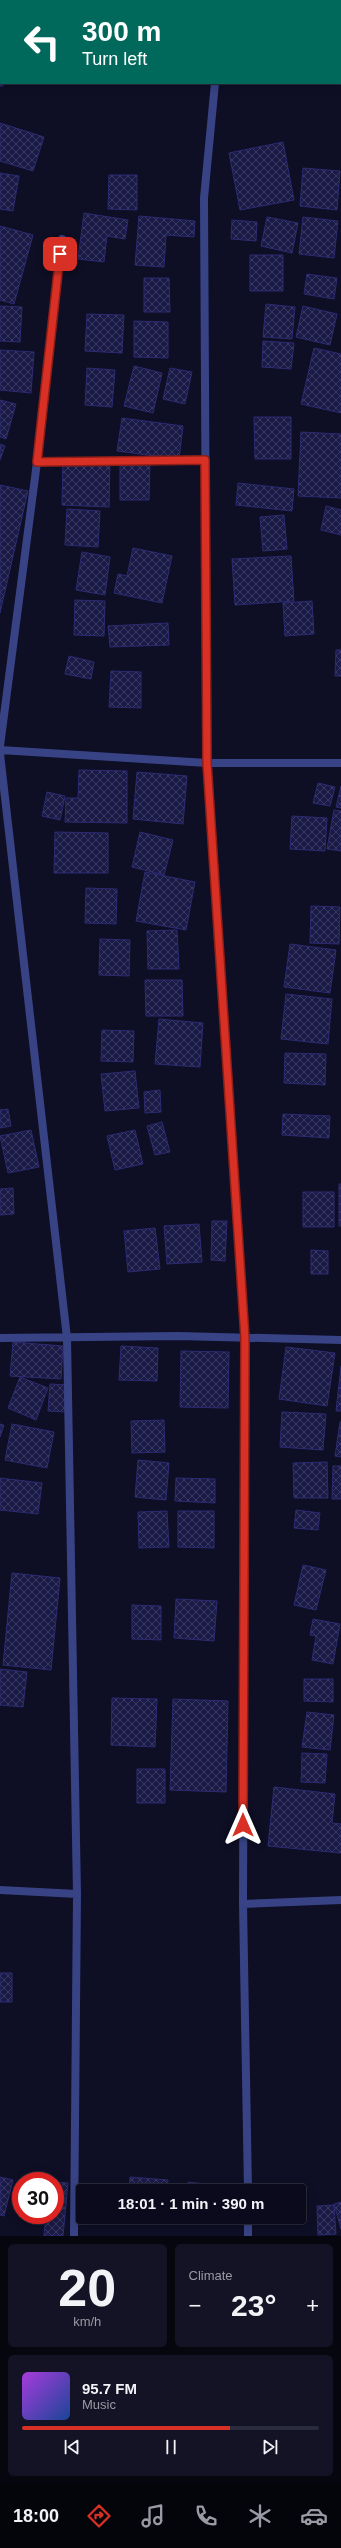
<!DOCTYPE html>
<html lang="en">
<head>
<meta charset="utf-8">
<style>
  body { margin:0; font-family:Arial,sans-serif; background:#131325; color:#f1f3f6; height:100vh; display:flex; flex-direction:column; font-size:15px; white-space:nowrap }
  * { box-sizing:border-box; margin:0 }
  p { font-size:13px; color:#999aa3 }
  .icon { flex:none; width:22px; height:22px; fill:none; stroke:currentColor; stroke-width:2; stroke-linecap:round; stroke-linejoin:round }
  .map { position:relative; height:2236px; overflow:hidden }
  .side { display:flex; flex-direction:column; gap:8px; padding:8px; background:#06060f; flex:1 }
  .side>* { flex:none }
  .banner { position:absolute; left:0px; top:0px; width:341px; height:84px; box-shadow:0 2px 10px #0003,0 0 0 1px #2a2b3b; background:#00695c; color:#fff; overflow:hidden }
  .speed { position:absolute; left:12px; top:2172px; display:flex; gap:8px; font-size:20px; font-weight:700; text-align:center }
  .speed>* { display:grid; place-content:center; width:52px; height:52px; border-radius:50%; background:#0a0a1c; box-shadow:0 2px 10px #0003,0 0 0 1px #2a2b3b; line-height:1 }
  .speed .limit { border:6px solid #d22; background:#fff; color:#111 }
  .pin { position:absolute; display:grid; place-items:center; width:34px; height:34px; color:#fff; margin:-17px; border-radius:8px; box-shadow:0 2px 6px #0006 }
  .me { position:absolute; width:44px; margin:-22px; rotate:0deg; stroke-linejoin:round; filter:drop-shadow(0 0 3px #0008) }
  .turn { display:flex; align-items:center; gap:14px; height:84px; padding:0 16px; font-size:18px }
  .turn .icon { width:52px; height:52px; stroke-width:2.5 }
  .turn b { display:block; font-size:28px; line-height:34px }
  .big { font-size:30px; font-weight:800; line-height:1.1 }
  .side .card { flex:1; display:flex; flex-direction:column; justify-content:center; gap:6px; min-width:0; padding:0 14px; border-radius:6px; background:#131325 }
  .side .dial { align-items:center; gap:0 }
  .dial b { font-size:52px; line-height:1 }
  .song { display:flex; align-items:center; gap:12px }
  .cover { width:48px; height:48px; border-radius:6px; background:linear-gradient(135deg,hsl(280 70% 55%),hsl(220 70% 35%)) }
  .played { height:4px; border-radius:2px; background:linear-gradient(90deg,#d93025 70%,#2a2b3b 70%) }
  .keys { display:flex; justify-content:space-around; direction:ltr }
  .heat { display:flex; justify-content:space-between; align-items:center; font-size:22px; direction:ltr }
  .side .tiles { flex:1; display:grid; gap:8px; grid-template-columns:1fr 1fr }
  .card:last-child { grid-column:span 2 }
  .trip { position:absolute; left:76px; top:2184px; width:230px; height:40px; border-radius:4px; background:#0a0a1c; box-shadow:0 2px 10px #0003,0 0 0 1px #2a2b3b; font-weight:800; line-height:40px; text-align:center }
  .tabs { display:flex; height:64px; justify-content:space-around; align-items:center; background:#04040b; color:#999aa3 }
  .tabs .icon { width:28px; height:28px }
  .tabs .on { color:#d93025 }
  .tabs b { font-size:18px; color:#f1f3f6 }
  .map>svg:first-child { display:block }
  .building { fill:url(#building-cross-hatch); stroke:#2c2b73 }
  .lines { fill:none; stroke-linecap:round; stroke-linejoin:round }
  .street { stroke:#384385; stroke-width:8 }
  .route-casing { stroke:#8d1f18; stroke-width:10 }
  .route { stroke:#d93025; stroke-width:7 }
</style>
</head>
<body>
<div class="map">
<svg width="341" height="2236" viewBox="0 0 341 2236">
  <defs>
    <pattern id="building-cross-hatch" width="8" height="8" patternUnits="userSpaceOnUse"><rect width="8" height="8" fill="#1a1a46"/><path d="M0 0l8 8M0 8l8-8" fill="none" stroke="#3a3a62"/></pattern>
  </defs>
  <rect width="100%" height="100%" fill="#0e0e25"/>
  <path class="building" d="M283,0H311L283,1Z
    M340,13H341V34H340Z
    M0,64L1,83L3,86H0Z
    M0,123L44,137L33,171L0,161Z
    M283,142L294,200L240,210L229,153Z
    M303,168L340,171L337,210L300,206Z
    M0,173L19,176L13,211L0,209Z
    M109,175H137V210L108,209Z
    M84,213L128,220L125,239L107,236L104,262L78,259Z
    M139,216L195,221L194,237L166,235L164,267L135,265Z
    M267,217L298,223L292,253L261,246Z
    M303,217L338,221L334,258L299,254Z
    M232,220L257,222L256,241L231,239Z
    M0,226L33,235L14,304L0,300Z
    M250,255H283V291H250Z
    M307,274L337,278L334,299L304,294Z
    M144,278H169L170,312H144Z
    M266,304L295,307L292,339L263,337Z
    M0,306L22,307L20,342L0,341Z
    M303,306L337,314L330,345L296,337Z
    M87,314L124,315L122,353L85,351Z
    M134,321L168,322V358L134,357Z
    M263,341L294,343L291,369L262,367Z
    M314,348L341,354V413L301,404Z
    M0,350L34,352L31,393L0,390Z
    M134,366L162,373L153,413L124,406Z
    M87,368L115,370L112,407L85,405Z
    M170,368L192,372L185,404L163,399Z
    M0,400L16,404L6,439L0,437Z
    M254,417H291V459H255Z
    M122,418L183,426L179,459L117,451Z
    M301,432L341,434V498L298,496Z
    M0,444L5,446L0,460Z
    M120,459L150,460L149,500H120Z
    M63,460L110,461L109,507L62,505Z
    M238,483L294,489L292,511L236,505Z
    M0,485L28,491L0,613Z
    M326,506L341,510V535L321,530Z
    M67,509L100,511L98,547L65,545Z
    M284,515L287,549L263,551L260,517Z
    M133,548L172,556L162,603L114,593L118,574L127,576Z
    M82,552L110,557L105,595L76,590Z
    M291,556L294,601L235,605L232,559Z
    M75,600L105,601L104,636L74,635Z
    M312,601L314,634L285,636L283,603Z
    M168,623L169,645L110,647L108,626Z
    M336,650H341V676H335Z
    M69,656L94,662L91,679L65,674Z
    M111,671L141,672V708L109,707Z
    M79,770L127,771V823L65,822L66,798H78Z
    M137,772L187,776L183,824L133,819Z
    M318,783L335,787L330,806L313,803Z
    M341,786V808L336,807Z
    M47,792L65,796L60,820L42,816Z
    M334,810L341,811V851L327,849Z
    M292,816L327,818L325,851L290,849Z
    M55,832L108,833V873H54Z
    M140,832L173,840L164,875L132,867Z
    M145,872L195,882L186,930L136,921Z
    M86,888L117,889L116,924L85,923Z
    M311,906L340,907L339,944L310,943Z
    M177,930L179,969H148L147,931Z
    M100,939L130,940L129,976L99,975Z
    M290,944L336,950L330,993L284,987Z
    M145,980H182L183,1016H146Z
    M286,994L332,999L328,1044L281,1039Z
    M159,1019L203,1023L200,1067L155,1064Z
    M102,1030L134,1031L133,1062L101,1061Z
    M285,1053L326,1054L325,1085L284,1083Z
    M135,1071L139,1108L105,1111L101,1074Z
    M160,1090L161,1112L145,1113L144,1092Z
    M8,1109L11,1126L0,1128V1110Z
    M283,1114L330,1116L329,1138L282,1135Z
    M162,1122L170,1152L155,1155L147,1126Z
    M31,1130L39,1167L8,1173L0,1136Z
    M135,1130L143,1164L115,1170L107,1136Z
    M339,1184H341V1226H339Z
    M13,1188L14,1214L0,1215V1189Z
    M303,1192H334V1227H303Z
    M212,1221H227L225,1261L211,1260Z
    M199,1224L202,1262L167,1264L164,1226Z
    M155,1228L160,1269L128,1272L124,1231Z
    M311,1250L328,1251V1274H311Z
    M13,1342L63,1346L61,1379L10,1376Z
    M121,1346L158,1348L157,1381L119,1380Z
    M286,1347L335,1353L327,1406L279,1399Z
    M181,1351L229,1352L228,1408L180,1407Z
    M341,1366V1411H336Z
    M20,1377L48,1388L36,1420L8,1408Z
    M50,1384L68,1385L65,1412L48,1411Z
    M282,1412L326,1414L323,1450L280,1447Z
    M164,1420L165,1452L132,1453L131,1421Z
    M340,1422H341V1457L335,1456Z
    M0,1424L4,1425L0,1437Z
    M12,1424L54,1432L47,1468L5,1460Z
    M138,1460L169,1463L166,1500L135,1497Z
    M327,1462L328,1498H294L293,1463Z
    M333,1466H341V1499H332Z
    M0,1478L42,1483L38,1514L0,1510Z
    M176,1478L215,1479V1503L175,1501Z
    M296,1510L320,1513L318,1530L294,1528Z
    M167,1511L169,1547L139,1548L138,1512Z
    M178,1511H214V1548L178,1547Z
    M303,1565L326,1570L316,1610L294,1605Z
    M12,1573L60,1578L51,1670L3,1665Z
    M176,1599L217,1601L214,1641L174,1638Z
    M132,1605L161,1606V1640L132,1639Z
    M313,1619L340,1624L333,1664L312,1660L316,1636L310,1635Z
    M0,1669L27,1672L23,1707L0,1705Z
    M304,1679H333V1702L304,1701Z
    M112,1698L157,1699L155,1747L111,1745Z
    M173,1699L228,1701L226,1792L170,1790Z
    M307,1712L334,1715L330,1750L302,1747Z
    M302,1753L327,1754L325,1783L301,1782Z
    M137,1769H165V1803H137Z
    M274,1787L335,1794L332,1823L341,1824V1853L268,1846Z
    M0,1973H12V2002H0Z
    M0,2177L13,2180L4,2216L0,2215Z
    M130,2177L168,2180L167,2191H129Z
    M55,2182L68,2183L63,2236H44L46,2215H55Z
    M188,2182L230,2187V2191H187Z
    M341,2202V2229L334,2204Z
    M334,2205L336,2234L318,2235L317,2206Z"/>
  <g class="lines">
    <path class="street" d="M223,1V0
      M215,83L204,198L207,763L245,1338L243,1904L248,2191
      M37,462L205,460
      M0,746L37,462L62,239
      M0,750L207,763H341
      M0,754L67,1338L77,1894L74,2236
      M0,1338L178,1336L341,1340
      M0,1890L77,1894
      M243,1904L341,1900
      M248,2217V2236"/>
  </g>
  <g class="lines">
    <g class="route-casing">
      <path id="route" d="M60,254L37,462L205,460L207,763L245,1338L243,1825"/>
    </g>
    <use href="#route" class="route"/>
  </g>
</svg>
<div class="speed"><div class="limit">30</div></div>
<div class="pin" style="left:60px;top:254px;background:#d93025"><svg class="icon" aria-label="arrive" viewBox="0 0 24 24"><path d="M6 21V4h12l-3 4 3 4H6"/></svg></div>
<svg class="me" style="left:243px;top:1825px" viewBox="-20 -20 40 40"><path d="M0-17L14 15 0 8-14 15z" fill="#d93025" stroke="#fff" stroke-width="4"/></svg>
<div class="trip">18:01 · 1 min · 390 m</div>
<div class="banner">
<div class="turn"><svg class="icon" aria-label="left" viewBox="0 0 24 24"><path d="M17 20v-9H6M10 6l-5 5 5 5"/></svg><div><b>300 m</b>Turn left</div></div>
</div>
</div>
<section class="side">
<div class="tiles">
<div class="card dial"><b>20</b><p>km/h</p></div>
<div class="card"><p>Climate</p>
<div class="heat"><a>−</a><b class="big">23°</b><a>+</a></div>
</div>
<div class="card">
<div class="song"><i class="cover"></i><div><b>95.7 FM</b><p>Music</p></div></div>
<div class="played"></div>
<div class="keys"><svg class="icon" aria-label="previous" viewBox="0 0 24 24"><path d="M18 5L8 12l10 7zM5 5v14"/></svg><svg class="icon" aria-label="pause" viewBox="0 0 24 24"><path d="M8 5v14M16 5v14"/></svg><svg class="icon" aria-label="next" viewBox="0 0 24 24"><path d="M6 5l10 7-10 7zM19 5v14"/></svg></div>
</div>
</div>
</section>
<nav class="tabs">
<b>18:00</b>
<svg class="icon on" aria-label="directions" viewBox="0 0 24 24"><path d="M12 3l9 9-9 9-9-9zM9 14v-3h6M13 9l2 2-2 2"/></svg>
<svg class="icon" aria-label="music" viewBox="0 0 24 24"><path d="M9 18V5l10-2v13"/><circle cx="6" cy="18" r="3"/><circle cx="16" cy="16" r="3"/></svg>
<svg class="icon" aria-label="phone" viewBox="0 0 24 24"><path d="M5 4h4l2 5-3 2q2 4 5 5l2-3 5 2v4C11 20 4 13 5 4z"/></svg>
<svg class="icon" aria-label="climate" viewBox="0 0 24 24"><path d="M12 3v18M4 7l16 10M4 17L20 7"/></svg>
<svg class="icon" aria-label="car" viewBox="0 0 24 24"><path d="M5 17H2v-5l4-1 3-4h7l3 4 3 1v5h-3M9 17h6M6 11h13"/><circle cx="7" cy="17" r="2"/><circle cx="17" cy="17" r="2"/></svg>
</nav>
</body>
</html>
